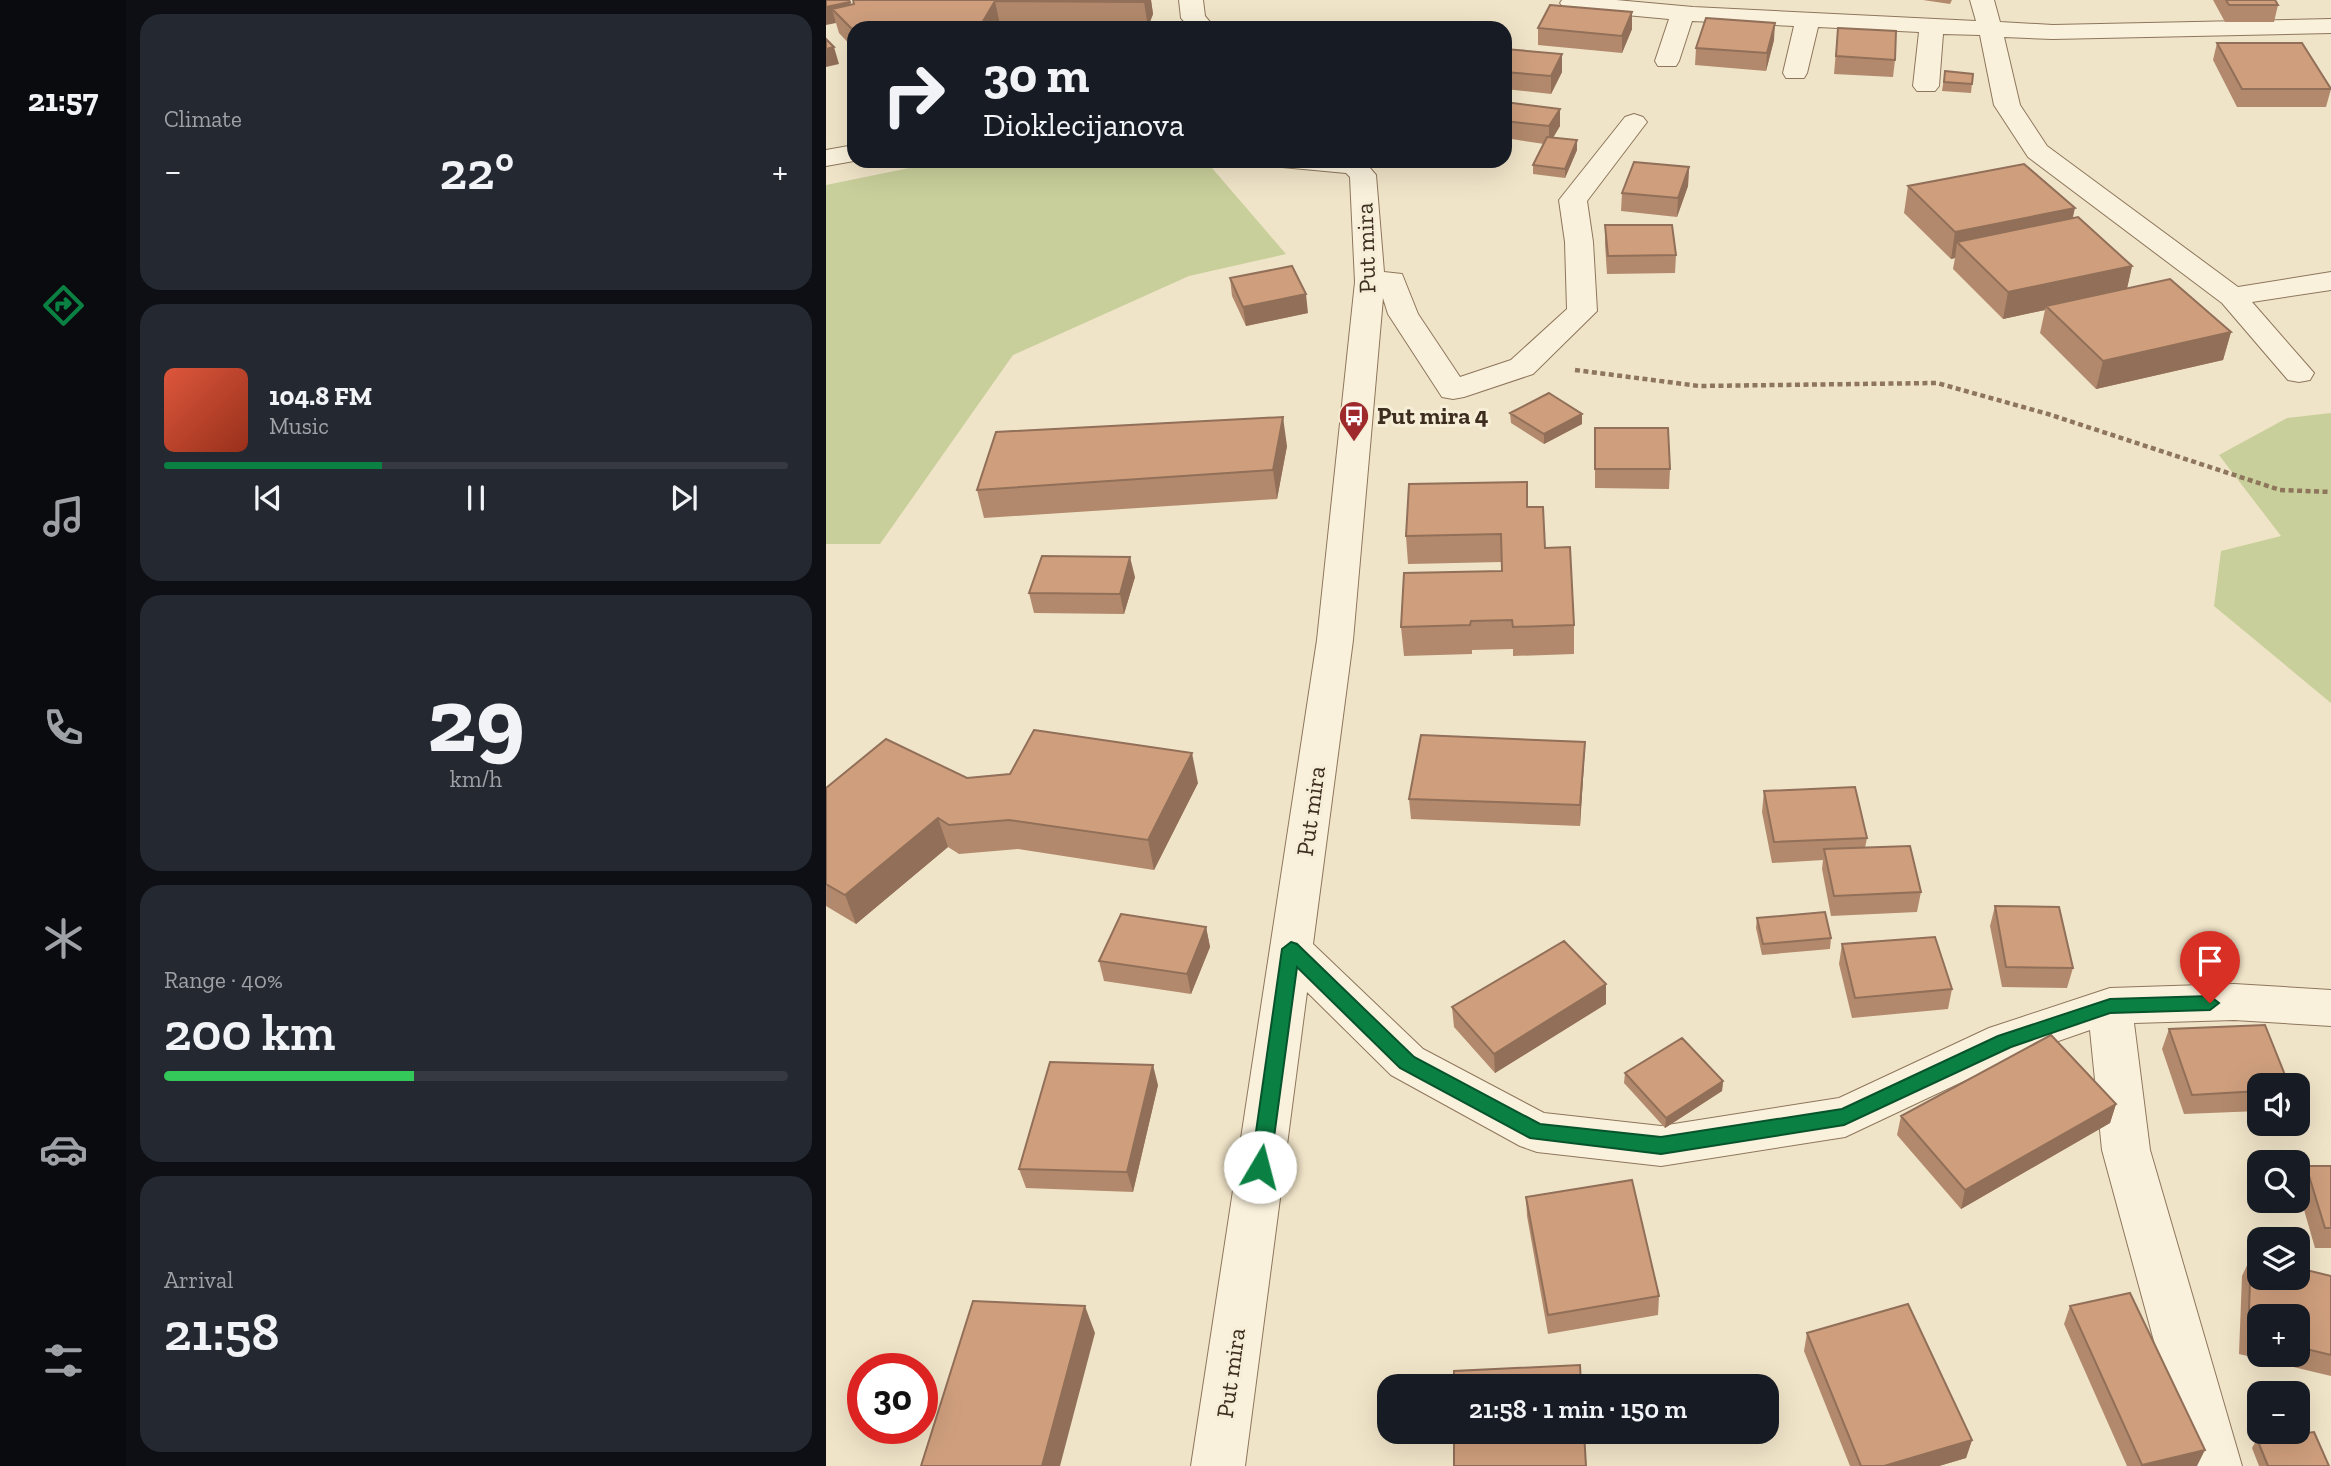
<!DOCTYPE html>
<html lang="en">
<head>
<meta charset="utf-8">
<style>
  body { margin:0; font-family:"Zilla Slab",serif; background:#242831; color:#f1f3f6; height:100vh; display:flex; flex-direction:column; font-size:26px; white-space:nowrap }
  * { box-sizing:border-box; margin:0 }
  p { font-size:23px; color:#9ea1a6 }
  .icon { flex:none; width:38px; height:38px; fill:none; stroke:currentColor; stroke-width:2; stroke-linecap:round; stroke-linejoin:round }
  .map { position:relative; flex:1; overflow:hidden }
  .side { display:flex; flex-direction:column; gap:14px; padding:14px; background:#0d0f14; width:700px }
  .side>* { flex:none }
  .hud { position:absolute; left:21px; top:21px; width:665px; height:147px; border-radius:21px; box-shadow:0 7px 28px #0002; background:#171b24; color:#f1f3f6; overflow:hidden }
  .fabs { position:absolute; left:1421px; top:1073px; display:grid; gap:14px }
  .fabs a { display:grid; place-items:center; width:63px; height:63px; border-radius:14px; background:#171b24; box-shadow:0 7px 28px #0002; font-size:35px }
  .speed { position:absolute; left:21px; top:1353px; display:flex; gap:14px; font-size:35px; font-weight:700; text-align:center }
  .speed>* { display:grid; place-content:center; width:91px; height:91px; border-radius:50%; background:#171b24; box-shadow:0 7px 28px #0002; line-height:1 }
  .speed .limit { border:10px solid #d22; background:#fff; color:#111 }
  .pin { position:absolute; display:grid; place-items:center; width:60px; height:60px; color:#fff; margin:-72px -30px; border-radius:50% 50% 50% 0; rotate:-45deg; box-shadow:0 0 7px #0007 }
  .pin .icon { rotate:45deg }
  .me { position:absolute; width:77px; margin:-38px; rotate:8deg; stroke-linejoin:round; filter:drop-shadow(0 0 5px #0008) }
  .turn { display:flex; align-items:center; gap:24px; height:147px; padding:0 21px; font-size:32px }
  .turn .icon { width:91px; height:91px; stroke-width:2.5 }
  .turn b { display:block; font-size:49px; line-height:60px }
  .big { font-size:52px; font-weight:600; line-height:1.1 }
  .side .tile { flex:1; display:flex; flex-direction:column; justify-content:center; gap:10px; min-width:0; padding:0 24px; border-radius:21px; background:#242831 }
  .side .dial { align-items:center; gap:0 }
  .dial b { font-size:91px; line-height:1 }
  .song { display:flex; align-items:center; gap:21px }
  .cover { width:84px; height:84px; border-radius:10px; background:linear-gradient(135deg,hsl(10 70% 55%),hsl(10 70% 35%)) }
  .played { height:7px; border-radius:4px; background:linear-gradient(90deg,#0b8043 35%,#363941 35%) }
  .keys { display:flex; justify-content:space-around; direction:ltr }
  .heat { display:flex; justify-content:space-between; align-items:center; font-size:38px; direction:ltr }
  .charge { height:10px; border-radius:5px; background:linear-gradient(90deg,#34c759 40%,#363941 0) }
  .trip { position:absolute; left:551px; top:1374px; width:402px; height:70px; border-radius:21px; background:#171b24; box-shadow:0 7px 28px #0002; font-weight:600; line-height:70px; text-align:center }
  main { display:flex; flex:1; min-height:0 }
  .tabs { display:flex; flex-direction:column; width:126px; justify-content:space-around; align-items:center; background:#090b0e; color:#9ea1a6 }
  .tabs .icon { width:49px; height:49px }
  .tabs .on { color:#0b8043 }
  .tabs b { font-size:32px; color:#f1f3f6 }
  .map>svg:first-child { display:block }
  .green { fill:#c9cf9b }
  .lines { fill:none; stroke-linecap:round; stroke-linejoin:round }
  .minor-casing { stroke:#8d765c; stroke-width:2 }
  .path { stroke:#8d765c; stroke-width:4.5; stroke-dasharray:5 3.5; stroke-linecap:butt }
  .minor { fill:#faf1dc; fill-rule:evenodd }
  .wall { fill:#b2896c; fill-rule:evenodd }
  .shaded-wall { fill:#916f58 }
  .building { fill:#cf9f7d; stroke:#916f58; stroke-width:2 }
  .route { fill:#0b8043; stroke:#07532c; stroke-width:2 }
  .labels { text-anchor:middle; stroke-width:6; stroke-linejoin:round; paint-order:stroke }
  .street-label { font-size:24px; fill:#3d2e20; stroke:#f7eed8 }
  .poi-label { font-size:24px; font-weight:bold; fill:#3d2e20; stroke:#f7eed8; text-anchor:start }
</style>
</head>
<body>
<main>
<nav class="tabs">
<b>21:57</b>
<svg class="icon on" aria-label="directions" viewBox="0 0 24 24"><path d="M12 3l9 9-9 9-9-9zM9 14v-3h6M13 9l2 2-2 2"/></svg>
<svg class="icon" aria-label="music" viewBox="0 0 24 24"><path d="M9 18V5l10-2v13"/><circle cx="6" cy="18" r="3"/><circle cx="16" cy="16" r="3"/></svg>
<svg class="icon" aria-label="phone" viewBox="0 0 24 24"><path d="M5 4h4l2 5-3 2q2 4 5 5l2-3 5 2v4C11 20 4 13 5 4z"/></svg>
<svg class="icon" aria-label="climate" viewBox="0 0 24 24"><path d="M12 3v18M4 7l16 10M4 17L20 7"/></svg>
<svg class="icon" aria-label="car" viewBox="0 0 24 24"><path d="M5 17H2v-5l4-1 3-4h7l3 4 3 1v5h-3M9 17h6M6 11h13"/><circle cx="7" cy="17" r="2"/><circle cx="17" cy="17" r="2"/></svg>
<svg class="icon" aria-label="filters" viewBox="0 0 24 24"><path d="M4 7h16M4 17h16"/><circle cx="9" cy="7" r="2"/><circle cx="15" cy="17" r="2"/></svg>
</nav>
<section class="side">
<div class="tile"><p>Climate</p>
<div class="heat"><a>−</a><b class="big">22°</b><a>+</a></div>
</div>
<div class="tile">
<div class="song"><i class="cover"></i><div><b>104.8 FM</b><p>Music</p></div></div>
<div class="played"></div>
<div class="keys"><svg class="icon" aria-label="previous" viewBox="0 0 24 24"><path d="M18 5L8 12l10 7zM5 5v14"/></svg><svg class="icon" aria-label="pause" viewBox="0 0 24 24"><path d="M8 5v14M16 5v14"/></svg><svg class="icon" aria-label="next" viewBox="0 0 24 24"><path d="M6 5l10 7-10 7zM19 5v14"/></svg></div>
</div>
<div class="tile dial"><b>29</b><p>km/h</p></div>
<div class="tile"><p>Range · 40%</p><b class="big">200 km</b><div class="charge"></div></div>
<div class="tile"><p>Arrival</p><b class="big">21:58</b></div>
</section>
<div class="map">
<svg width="1505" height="1466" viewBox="0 0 1505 1466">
  <rect width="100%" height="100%" fill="#f0e4c8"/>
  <path class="green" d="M243,164L386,168L460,254L363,276L187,355L54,544H0V185L93,166Z
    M1505,413V703L1388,606L1395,551L1455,536L1393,455L1461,418Z"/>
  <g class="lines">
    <g class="minor-casing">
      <path id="minor" d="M353,0H377L379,16L389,28H364L355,18Z
        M736,0H790L867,7L1150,21L1144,0H1168L1174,22L1227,25L1505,19V33L1227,39L1178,37L1194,105L1221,146L1412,287L1505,272V290L1426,302L1488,373L1484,380L1473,382L1462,380L1396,303L1202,157L1168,105L1154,35L1117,34L1113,86L1109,91H1091L1087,86L1093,32L992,27L981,73L978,78H960L957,73L968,26L866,21L853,61L850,66H832L829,61L843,19L746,10L738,8L734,3Z
        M808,114L817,117L821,122L761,201L767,242L771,311L707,374L638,397L627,399L616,397L562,314L557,298L527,640L487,944L597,1049L718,1113L835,1126L1013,1098L1163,1028L1284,988L1408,984L1505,990V1026L1408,1020L1308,1023L1324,1150L1416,1466H1362L1276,1150L1264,1030L1195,1054L1019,1137L835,1166L711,1152L694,1146L565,1075L481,992L419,1466H365L491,640L529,282L524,177L520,173L456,167L452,161H538L550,175L558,272L576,274L592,314L634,377L685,360L741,309L739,242L733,200L799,117Z
        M28,145V161L0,166V150Z"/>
    </g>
    <path class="path" d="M749,370L873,386L1111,383L1222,414L1454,490L1505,492"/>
    <use href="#minor" class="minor"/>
  </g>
  <path class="wall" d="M0,0L24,2L25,5L28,4L27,0H325L327,14L322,27L242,26L243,28H28V49L13,33L10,23Z
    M1097,0H1126L1124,4Z
    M1387,0H1449L1452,5L1448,22H1399Z
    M806,12V29L796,53L712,45V28Z
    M1012,28L1069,60L1067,77L1008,74Z
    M948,40L940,71L869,65L870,48Z
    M1391,43L1505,89L1500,107H1411L1387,60Z
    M679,49L736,72L725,94L679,89Z
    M1119,71L1147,74L1145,93L1116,91Z
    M679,102L734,109V126L727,138L751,150L739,178L707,174V165L718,144L679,138Z
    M863,167L862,186L851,217L795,211L796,193Z
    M1082,186L1247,218L1306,266L1301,288L1405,332L1397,360L1270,389L1214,333L1219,310L1177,319L1127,269L1129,258L1125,259L1078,213Z
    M779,225L850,255L849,273L781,274L779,244Z
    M404,278L482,313L420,326L406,296Z
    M684,413L756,414V424L718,444L685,423Z
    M769,428L844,469L843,489L769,488Z
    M461,446L451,499L158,518L151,490Z
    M701,507L719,548L748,625V654L687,656V649L646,650V654L578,656L575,627L676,571V562L582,564L580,536Z
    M309,577L298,614L208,613L203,593Z
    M759,742L758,762L754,826L585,819L583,799Z
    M141,778L372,783L328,870L192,849L133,854L122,847L30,924L0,906V788Z
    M938,791L1041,838L1039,848L1095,892L1091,912L1005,916L996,869L997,860L946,863L936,812Z
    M1169,906L1247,968L1241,988L1176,987L1164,926Z
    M931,918L1005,938L1004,949L936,955L930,928Z
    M380,927L384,947L365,994L278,981L273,961Z
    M1016,944L1126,989L1122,1009L1026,1018L1013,964Z
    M780,984V1004L669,1073L628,1027L626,1007Z
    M1343,1029L1433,1085V1111L1358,1114L1336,1049Z
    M799,1073L897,1081L896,1091L839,1128L798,1083Z
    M332,1085L307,1192L200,1188L193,1169Z
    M1290,1104L1284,1123L1135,1209L1071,1135L1075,1116Z
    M1480,1166H1505V1248H1489L1472,1189V1184Z
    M700,1197L833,1296L832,1315L722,1334L701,1216Z
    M1425,1257L1505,1276V1376L1413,1354L1416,1276ZM1433,1316H1472V1354H1433Z
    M1244,1306L1371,1466H1301L1238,1324Z
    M981,1333L1146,1440L1140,1458L1113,1466H1024L978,1351Z
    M1431,1439L1503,1466H1433L1426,1448Z"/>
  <path class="shaded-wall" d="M319,0H325L327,14L322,27L318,2Z
    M169,1L174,25L156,23Z
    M24,2L29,18L6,9L10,23L0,25V7Z
    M806,12V29L796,53V36Z
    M949,23L948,40L940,71L941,53Z
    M8,47L13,64L0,67V49Z
    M736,54V72L725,94V76Z
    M734,109V126L723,144V126Z
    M751,140V150L739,178V169Z
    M863,167L862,186L851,217L852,198Z
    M1249,208L1243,235L1131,242L1129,258L1125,259L1129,232Z
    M1306,266L1300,293L1220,306L1219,310L1177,319L1182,292Z
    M480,294L482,313L420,326L417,307Z
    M1405,332L1397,360L1270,389L1277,361Z
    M756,414V424L718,444V434Z
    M457,417L461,446L451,499L447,470Z
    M304,557L309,577L298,614L294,594Z
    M759,742L758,762L754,826V805Z
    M366,753L372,783L328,870L322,840Z
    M112,818L122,847L30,924L19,895Z
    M380,927L384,947L365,994L361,974Z
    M780,984V1004L669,1073L668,1054Z
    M327,1065L332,1085L307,1192L301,1172Z
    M897,1081L896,1091L839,1128L840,1118Z
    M1290,1104L1284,1123L1135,1209L1139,1190Z
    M259,1306L269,1333L234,1466H216Z
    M1146,1440L1140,1458L1113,1466H1058Z
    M1379,1450L1371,1466H1316V1465Z"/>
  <path class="building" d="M0,0H23L24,2L0,7Z
    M27,0H319L318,2L169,1L156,23H242L239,28L55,27L28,28V31L6,9L28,4Z
    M1400,0H1449L1452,5H1403Z
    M724,5L806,12L796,36L712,28Z
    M880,18L949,23L941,53L870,48Z
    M1012,28L1070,31L1069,60L1010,56Z
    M0,39L8,47L0,49Z
    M1391,43H1476L1505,89H1416Z
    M679,49L736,54L725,76L679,72Z
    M1119,71L1147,74L1146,84L1118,82Z
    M679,102L734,109L723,126L679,121Z
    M721,137L751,140L739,169L707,165Z
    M808,162L863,167L852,198L796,193Z
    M1198,164L1249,208L1129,232L1082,186Z
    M1252,217L1306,266L1182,292L1131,242Z
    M779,225H846L850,255L782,256Z
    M466,266L480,294L417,307L404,278Z
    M1344,279L1405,332L1277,361L1220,306Z
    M723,393L756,414L718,434L684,413Z
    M457,417L447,470L151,490L170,432Z
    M769,428H842L844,469H769Z
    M701,482V507H717L719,548L744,547L748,625L687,627L686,620L645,621L644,625L575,627L578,573L676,571L675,534L580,536L583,484Z
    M216,556L304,557L294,594L203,593Z
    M208,730L366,753L322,840L183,820L123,825L112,818L19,895L0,884V788L60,739L141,778L184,774Z
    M595,735L759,742L754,805L583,799Z
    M1029,787L1041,838L948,842L938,791Z
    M1084,846L1095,892L1008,896L998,849Z
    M1169,906L1233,907L1247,968L1180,967Z
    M999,912L1005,938L937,944L931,918Z
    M295,914L380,927L361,974L273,961Z
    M1109,937L1126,989L1029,998L1016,944Z
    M738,941L780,984L668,1054L626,1007Z
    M1439,1025L1463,1085H1433V1091L1366,1095L1343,1029Z
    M1225,1035L1290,1104L1139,1190L1075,1116Z
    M856,1038L897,1081L840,1118L799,1073Z
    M224,1062L327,1065L301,1172L193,1169Z
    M1480,1166H1505V1228H1499Z
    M806,1180L833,1296L722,1315L700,1197Z
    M1425,1257L1433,1259V1278H1472V1268L1505,1276V1355L1472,1347V1316H1433V1338L1422,1335Z
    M1304,1293L1379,1450L1316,1465L1244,1306Z
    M147,1301L259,1306L216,1466H95Z
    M1082,1304L1146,1440L1058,1466H1035L981,1333Z
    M754,1365L755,1386H628V1371Z
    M628,1432H758L760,1466H628Z
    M1488,1432L1503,1466H1442L1431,1439Z"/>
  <path class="route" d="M465,942L471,944L588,1057L714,1124L835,1137L1016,1109L1172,1036L1284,999L1384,996L1393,1003L1384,1010L1284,1013L1185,1047L1018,1125L835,1154L704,1138L574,1068L471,967L444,1167L441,1173L434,1175L427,1173L425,1167L456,949Z"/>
  <defs>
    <g id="bus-pin" transform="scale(1.575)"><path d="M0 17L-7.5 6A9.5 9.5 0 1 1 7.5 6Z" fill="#9e2a2b" stroke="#f7eed8"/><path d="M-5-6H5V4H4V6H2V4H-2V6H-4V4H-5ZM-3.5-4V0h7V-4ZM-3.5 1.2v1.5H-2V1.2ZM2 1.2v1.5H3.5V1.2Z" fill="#fff"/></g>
  </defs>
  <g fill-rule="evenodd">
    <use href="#bus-pin" x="528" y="416"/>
  </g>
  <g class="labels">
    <g class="street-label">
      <text transform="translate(540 248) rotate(-92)" y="8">Put mira</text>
      <text transform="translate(485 811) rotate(-82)" y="8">Put mira</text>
      <text transform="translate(405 1373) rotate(-82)" y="8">Put mira</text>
    </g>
    <g class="poi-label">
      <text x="551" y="424">Put mira 4</text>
    </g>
  </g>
</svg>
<div class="fabs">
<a><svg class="icon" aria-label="sound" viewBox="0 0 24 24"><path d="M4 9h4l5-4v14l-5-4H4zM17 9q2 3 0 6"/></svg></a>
<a><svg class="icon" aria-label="search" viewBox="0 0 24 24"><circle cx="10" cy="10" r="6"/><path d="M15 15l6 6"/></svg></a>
<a><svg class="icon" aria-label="layers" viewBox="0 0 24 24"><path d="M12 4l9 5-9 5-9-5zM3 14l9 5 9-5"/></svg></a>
<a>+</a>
<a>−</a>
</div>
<div class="speed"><div class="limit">30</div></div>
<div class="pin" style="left:1384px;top:1003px;background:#d93025"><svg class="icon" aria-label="arrive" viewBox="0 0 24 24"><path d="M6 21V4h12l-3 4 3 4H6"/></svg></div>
<svg class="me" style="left:434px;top:1167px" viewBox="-20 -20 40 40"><circle r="19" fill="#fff"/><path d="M0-13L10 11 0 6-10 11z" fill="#0b8043"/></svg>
<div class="trip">21:58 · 1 min · 150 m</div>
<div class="hud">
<div class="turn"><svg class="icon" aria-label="right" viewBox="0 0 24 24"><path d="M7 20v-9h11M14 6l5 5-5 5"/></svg><div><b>30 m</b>Dioklecijanova</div></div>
</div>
</div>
</main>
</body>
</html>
